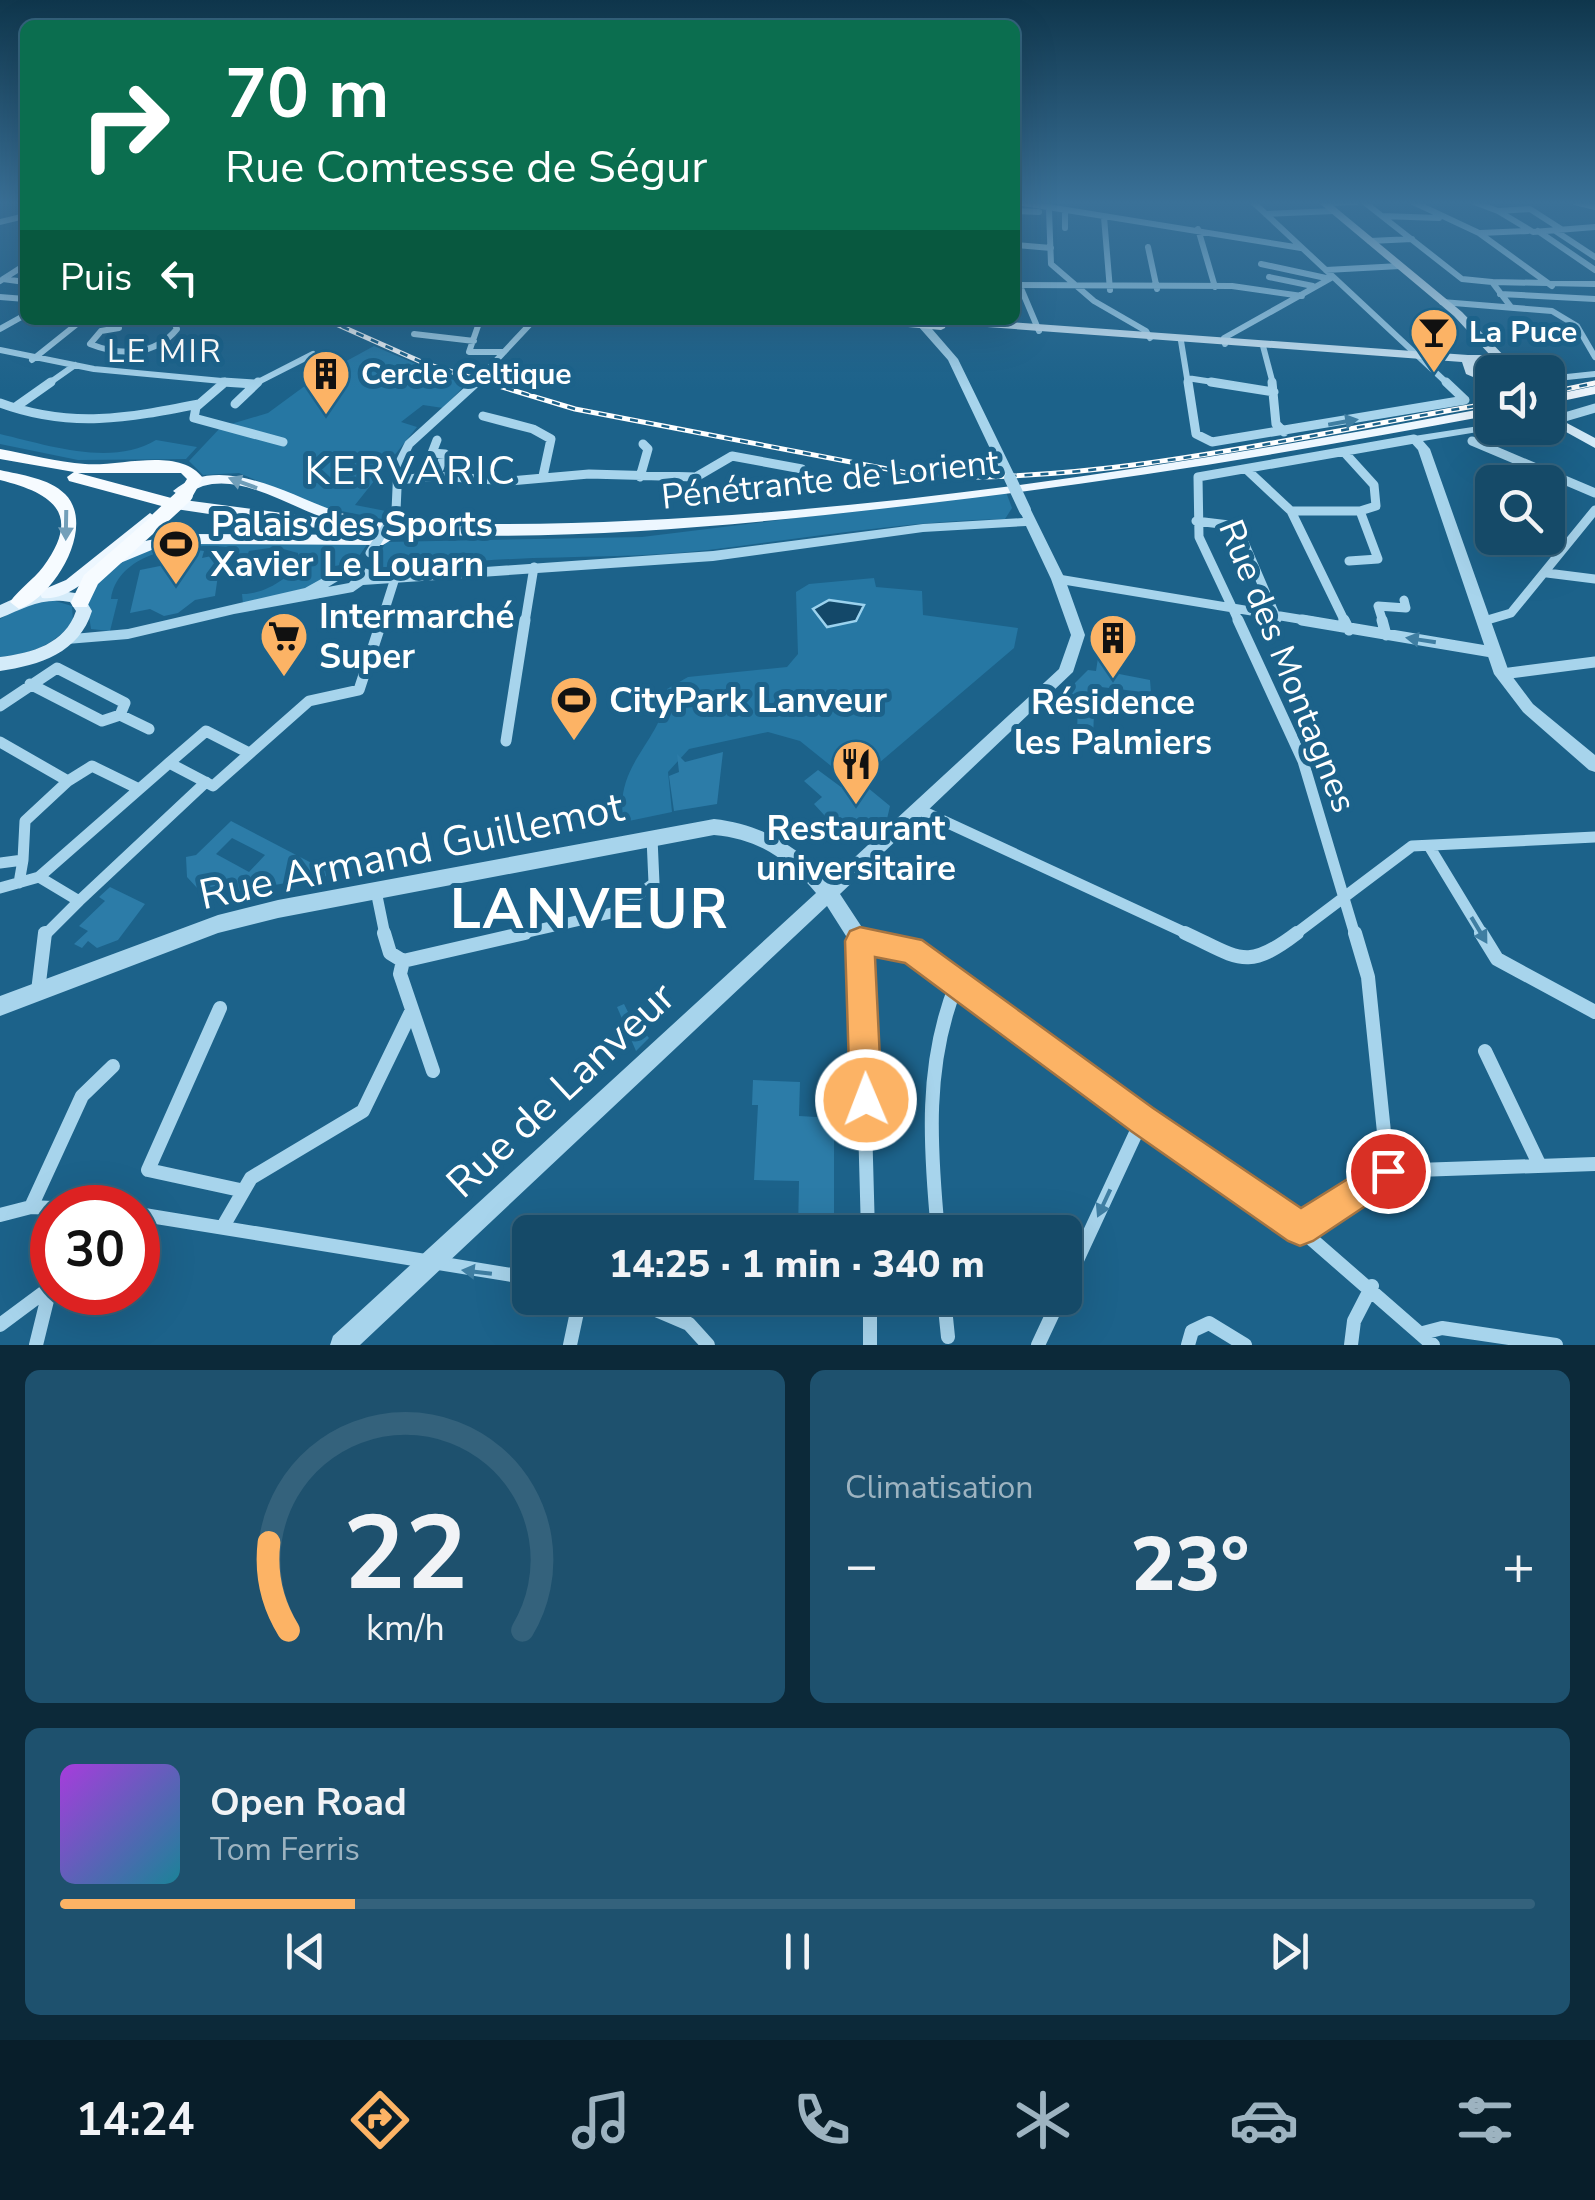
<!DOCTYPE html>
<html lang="fr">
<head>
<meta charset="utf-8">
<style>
  body { margin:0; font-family:"Nunito Sans",sans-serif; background:#1e516e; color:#f1f3f6; height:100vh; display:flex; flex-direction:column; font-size:38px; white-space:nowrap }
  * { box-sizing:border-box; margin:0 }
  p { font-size:32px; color:#9db3c0 }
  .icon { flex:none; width:55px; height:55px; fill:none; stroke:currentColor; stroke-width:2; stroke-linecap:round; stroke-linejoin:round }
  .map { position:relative; height:1345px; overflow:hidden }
  .side { display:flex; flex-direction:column; gap:25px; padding:25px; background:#0c2939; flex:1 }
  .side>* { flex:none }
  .hud { position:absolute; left:20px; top:20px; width:1000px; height:305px; border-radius:15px; box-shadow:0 10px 40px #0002,0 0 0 2px #34627c; background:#0b6e4f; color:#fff; overflow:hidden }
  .fabs { position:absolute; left:1475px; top:355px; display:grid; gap:20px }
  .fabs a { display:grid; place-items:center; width:90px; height:90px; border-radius:15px; background:#154a68; box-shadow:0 10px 40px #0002,0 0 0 2px #34627c; font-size:50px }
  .speed { position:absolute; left:30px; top:1185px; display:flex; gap:20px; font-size:50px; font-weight:700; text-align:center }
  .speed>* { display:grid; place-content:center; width:130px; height:130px; border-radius:50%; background:#154a68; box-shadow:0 10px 40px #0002,0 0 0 2px #34627c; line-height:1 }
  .speed .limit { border:15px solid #d22; background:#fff; color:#111 }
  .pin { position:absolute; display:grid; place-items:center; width:85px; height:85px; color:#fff; margin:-42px; border:5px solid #fff; border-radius:50%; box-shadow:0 2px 10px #0007 }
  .me { position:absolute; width:110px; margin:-55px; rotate:359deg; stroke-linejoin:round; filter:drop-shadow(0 0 8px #0008) }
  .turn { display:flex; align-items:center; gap:35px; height:210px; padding:0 40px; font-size:45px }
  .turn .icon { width:130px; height:130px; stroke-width:2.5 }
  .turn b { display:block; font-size:70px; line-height:85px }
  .then { display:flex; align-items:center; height:95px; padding:0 40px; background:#0003; gap:20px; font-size:38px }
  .big { font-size:75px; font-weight:800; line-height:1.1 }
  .side .card { flex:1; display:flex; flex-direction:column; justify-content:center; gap:15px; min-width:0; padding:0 35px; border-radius:15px; background:#1e516e }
  .side .dial { align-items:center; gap:0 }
  .dial svg { height:260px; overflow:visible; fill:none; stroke:#34627c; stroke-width:7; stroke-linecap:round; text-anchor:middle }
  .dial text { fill:#f1f3f6; stroke:none }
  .song { display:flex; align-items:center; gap:30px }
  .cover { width:120px; height:120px; border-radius:15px; background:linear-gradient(135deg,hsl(280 70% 55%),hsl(190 70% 35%)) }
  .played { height:10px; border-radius:5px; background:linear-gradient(90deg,#fcb365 20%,#34627c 20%) }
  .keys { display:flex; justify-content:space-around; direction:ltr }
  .heat { display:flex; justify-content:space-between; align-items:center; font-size:55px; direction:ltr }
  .side .tiles { flex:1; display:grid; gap:25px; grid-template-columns:1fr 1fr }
  .card:last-child { grid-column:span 2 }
  .trip { position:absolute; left:512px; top:1215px; width:570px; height:100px; border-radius:15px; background:#154a68; box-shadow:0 10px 40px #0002,0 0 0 2px #34627c; font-weight:800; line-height:100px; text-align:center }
  .tab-bar { display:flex; height:160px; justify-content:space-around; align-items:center; background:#081e2a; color:#9db3c0 }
  .tab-bar .icon { width:70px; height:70px }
  .tab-bar .active { color:#fcb365 }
  .tab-bar b { font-size:45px; color:#f1f3f6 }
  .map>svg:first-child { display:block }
  .green { fill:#2677a3 }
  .water { fill:#134869; stroke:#9bd2ee; stroke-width:2.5 }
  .building { fill:#2c7ca8; fill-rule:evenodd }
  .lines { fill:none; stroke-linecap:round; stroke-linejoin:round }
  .minor-far3 { stroke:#a7d4ec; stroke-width:6 }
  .minor-far2 { stroke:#a7d4ec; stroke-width:9 }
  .minor-far1 { stroke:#a7d4ec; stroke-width:11 }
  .minor { stroke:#a7d4ec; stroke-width:14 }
  .tertiary { fill:#a7d4ec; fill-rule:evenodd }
  .secondary { fill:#d4ebf9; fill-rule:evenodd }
  .primary { fill:#edf7ff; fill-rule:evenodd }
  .trunk { fill:#f6fbff; fill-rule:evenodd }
  .rail-casing { stroke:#fff; stroke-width:5 }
  .rail { stroke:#1c628a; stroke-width:2.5; stroke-dasharray:8; stroke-linecap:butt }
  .minor-bridge { stroke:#a7d4ec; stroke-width:9 }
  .tertiary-bridge { stroke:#a7d4ec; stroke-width:12 }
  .trunk-bridge { stroke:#f6fbff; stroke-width:16 }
  .oneway { fill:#3f7ea2 }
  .oneway2 { fill:#709eb9 }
  .oneway3 { fill:#739fb9 }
  .route { fill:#fcb365; stroke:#a47442; stroke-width:2.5 }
  .labels { text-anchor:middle; stroke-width:10; stroke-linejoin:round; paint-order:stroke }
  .far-poi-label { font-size:30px; font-weight:bold; fill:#fff; stroke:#1c628a; text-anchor:start }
  .far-quarter-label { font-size:32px; letter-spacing:2.5px; fill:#fff; stroke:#1c628a }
  .street-label { font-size:35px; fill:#fff; stroke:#1c628a }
  .poi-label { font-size:35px; font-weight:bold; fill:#fff; stroke:#1c628a; text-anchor:start }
  .quarter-label { font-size:40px; letter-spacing:2.5px; fill:#fff; stroke:#1c628a }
  .near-street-label { font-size:42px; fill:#fff; stroke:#1c628a }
  .near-district-label { font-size:55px; font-weight:bold; letter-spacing:2.5px; fill:#fff; stroke:#1c628a }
</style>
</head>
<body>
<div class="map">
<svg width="1595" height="1345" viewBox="0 0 1595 1345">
  <rect width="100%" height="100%" fill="#1c628a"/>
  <path class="green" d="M374,346L465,385L443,408L423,405L401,422L417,427L355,505L386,511L382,519L320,507L239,473L203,475L189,461L221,427L268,413L317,377Z
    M0,434C47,445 112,467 156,440L197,447L186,459L78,460L0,444Z
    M1006,492L1012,508L1005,519C904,521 808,538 708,550C632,559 555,555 479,561C446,564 413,570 380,572L373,565L386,542L642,537Z
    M177,542L368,543L355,562L335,566L317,585L243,604L242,594C261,595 299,577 298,553L276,547L249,551L247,556H238L226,547C186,543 118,551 111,599H118L110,631L91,629C90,620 87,607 87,598C85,566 154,547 177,542Z
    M874,578L876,587L922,591L923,615L1018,628L1014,648L859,780L851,773L846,778L800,741L768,732L689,749L668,772L672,812L624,822C612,763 665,741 667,689L688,677L787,667L798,654L796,592L809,584Z
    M52,600L72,606L73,622C51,647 32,653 0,657V619L21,606Z"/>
  <path class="water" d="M829,600L864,605L856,621L827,627L813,609Z"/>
  <path class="building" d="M197,550L204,551L202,558L221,554L215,596L195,600L178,613L164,616L150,609L130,613L140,570L160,566L169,555Z
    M1098,658L1113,660L1114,673L1150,680L1151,693L1101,687L1080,709L1094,712L1093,740L1077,733L1078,702L1066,700L1067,691L1088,670L1096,671Z
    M723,752L717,804L674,811L669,776L679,772L677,754L685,762Z
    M818,770L841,787L862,783L890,806L887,819L862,842L847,840L814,804L822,797L804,781Z
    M231,821L325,870L326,876L315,880L303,874L297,881L242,891L198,889L187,877L186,857L196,855ZM232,838L265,855L249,872L216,854Z
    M110,887L145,904L118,940L97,948L88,941L82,948L74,944L88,931L79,926L105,901L99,897Z
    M624,1004L637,1030L640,1027L649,1038L636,1051L617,1007Z
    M753,1080L800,1082L799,1116L834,1118V1232H798L799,1181L754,1180L758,1105H752Z"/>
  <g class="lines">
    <path class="minor-far3" d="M1017,202L1301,248
      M1253,202L1448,384
      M1364,202L1462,279L1492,282L1511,307
      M1413,202L1479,233L1552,286
      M1474,202L1498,211
      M1575,202L1595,207
      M1325,203L1356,202
      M1049,210L1051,264L1094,301L1146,331L1150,338
      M1015,211L1039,212
      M1065,212V228
      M1266,214L1334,211
      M1382,216L1439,218
      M1104,217L1110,290
      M1198,229L1215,287
      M1561,229L1530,209L1498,211L1533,232L1595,227
      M1554,230L1595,257
      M1538,231L1595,270
      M1480,233L1528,231
      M1370,241L1412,239
      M1015,245L1051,248
      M1148,247L1157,289
      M1261,264L1326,278
      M1326,270L1400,266
      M1269,277L1313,286
      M3,279L25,282
      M0,281L25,265
      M1492,282L1595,284
      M1015,285L1232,286L1302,296
      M1020,286L1039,331
      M1500,294L1595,299
      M1442,302L1552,311L1577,326L1595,357
      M480,320L469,352H504
      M119,328L101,331L90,344C120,356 155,356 177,329L173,320
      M0,329L25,315
      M414,334L474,341
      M1181,341L1188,384
      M1225,344L1224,338L1333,277
      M1263,346L1273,384
      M0,350L94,369L254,384
      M32,360L82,320
      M1517,367L1539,372
      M1187,378L1226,384
      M1548,379L1595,374
      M48,384L75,365
      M254,384L313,354
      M474,384L534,320"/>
    <path class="minor-far2" d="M223,382L254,384
      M225,382L196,407L194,418L283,442
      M1188,382L1196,434L1212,442L1465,400
      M1211,382L1274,392
      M1272,382L1276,424L1284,432
      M1446,382L1465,400
      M0,403C70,429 128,418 199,404
      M235,404L258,382
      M17,406L51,382
      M483,416L533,429L551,439L543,476
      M1558,419L1595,408
      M1472,441L1595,493
      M1246,469L1291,511L1345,622
      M436,476L445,454L432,453L437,440
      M640,477L648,449L643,444
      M399,480L436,476L510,481L589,474L696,477L732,456L802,469
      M396,511L398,466L409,444L477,382
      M1291,511H1360L1376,506L1374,485L1344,452
      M1196,521L1237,526L1277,619
      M1349,561L1378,559L1360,511
      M1547,573L1595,579
      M1058,579L1317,622
      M1484,621L1511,613L1595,510
      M381,622L395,578
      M525,622L534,567
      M1239,622L1199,537L1198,477L1414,439
      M1383,622L1378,606L1406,608L1404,600"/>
    <path class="minor-far1" d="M1238,620L1303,761L1355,935
      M1302,620L1492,652
      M1344,620L1349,630
      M1382,620L1386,635
      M1502,674L1595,662
      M30,684L102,721L120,715
      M0,706L57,668L125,703L120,715L149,729
      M506,741L525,620
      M0,742L68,781L25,821L23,860
      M169,763L206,731L249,753
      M68,781L92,766L139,789
      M920,810L1190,935
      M1429,846L1483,935
      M0,863L23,860L19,883
      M39,877L79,901L206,782
      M0,888L39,877L169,763L213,786L309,701L359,690L382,620
      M376,891L385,935
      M45,935L79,901
      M515,935L616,912L654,883L652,838
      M1294,935L1412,846L1595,837"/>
    <path class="minor" d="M384,933L390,953L403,961
      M1185,933C1239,958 1246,972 1297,933
      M1355,933L1368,977L1388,1171
      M1481,933L1497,959L1595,1012
      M403,961L525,933
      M403,961L400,974L433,1071
      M38,991L45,933
      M220,1008L148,1170L240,1190
      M1485,1051L1540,1166
      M1388,1171L1595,1164
      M31,1207L82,1096L113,1066
      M138,1214L530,1278
      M0,1215L31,1207L52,1208
      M225,1223L251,1178L363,1111L412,1010
      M1300,1229L1388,1171
      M868,1232L860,941L911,950L1142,1120L1300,1229L1433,1345
      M938,1232C930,1147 924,1063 957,983
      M1065,1286L1142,1120
      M628,1298L689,1324L708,1345
      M870,1298V1345
      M944,1298L948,1337
      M0,1325L47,1290
      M1423,1333L1442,1328L1556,1345
      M36,1345L52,1280
      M570,1345L580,1298
      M1038,1345L1060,1298
      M1188,1345L1192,1331L1209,1323L1245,1345
      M1351,1345L1354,1321L1372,1286"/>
    <path class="tertiary" d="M25,213V219L0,225V219Z
      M0,294L25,296V302L0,300Z
      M918,322H926L958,359L1016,478L1014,481L1010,482L1004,478L948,360L918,326Z
      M1492,424V428H1497L1496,429L1423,441L1430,449L1509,672L1533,704L1595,755V772L1589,770L1523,712L1494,674L1418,450L1408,439L1414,436Z
      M1025,506L1031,510L1065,579L1085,635L1073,672L840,894L867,935L869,941L867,947L860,950L853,947L827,906L360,1345H330L333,1336L816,893C787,859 759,839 714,835L278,918L218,933L0,1016V996L218,915L278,900L714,819C761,824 798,846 829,881L1059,669L1071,635L1051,579L1026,526L923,532L713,561L363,585L353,592L234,614L128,639L67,644L62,643L60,639L62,635L128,629L305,588L350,563L370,570L371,575L713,551L923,524L1023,518L1019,510ZM351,573L356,575L349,583L328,587Z"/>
    <path class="secondary" d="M1318,202H1329L1462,312L1508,360L1527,372C1506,372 1496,362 1475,362L1476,369L1492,377V385L1466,374L1462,362L946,324L945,328L941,330L864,323L858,320H980L1468,355H1490L1454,316Z
      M1548,413L1595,438V448L1548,422Z
      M47,589L82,594L92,611C79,653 40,665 0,671V657C32,653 65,644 76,611L70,602C42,597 25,608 0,618V605L22,595Z"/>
    <path class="primary" d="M1595,386V394L1548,404V396Z
      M1492,407V415C1306,450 1119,481 931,503C738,526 543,545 349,531C289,526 229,517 169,508L162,503L169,498L329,519C290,508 244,474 203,486C195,489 188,493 180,496L173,491C222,450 294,499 344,514L346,517L344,520L349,521C728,539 1120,477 1492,407Z
      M150,513L157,518L155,521L120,552L145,541L180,534L383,535L391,540L383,545L180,544L154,549L113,566L107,563C89,578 67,601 42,598L40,594L42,590L66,580Z"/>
    <path class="trunk" d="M0,449C28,454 57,462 85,464C120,467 179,446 203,478L191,499L185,500L177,495L187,479L181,473H78L175,499V507L169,508L69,481L67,477L74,472L0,459Z
      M0,470C21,475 49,478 65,494C97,526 54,597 19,609L10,602C19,589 33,580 43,567C83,513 52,493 0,480Z
      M158,514L167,520L164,524L98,584L87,607H73L71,602L84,575L152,516Z"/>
    <g class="rail-casing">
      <path id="rail" d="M327,320L426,364L575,409L929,477C1117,482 1308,434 1492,403
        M1548,393L1595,383"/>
    </g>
    <use href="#rail" class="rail"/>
    <path class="minor-bridge" d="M370,553L396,511"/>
    <path class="tertiary-bridge" d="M1010,478L1025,510"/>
    <path class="trunk-bridge" d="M158,520L185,495"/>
  </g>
  <defs><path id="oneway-solid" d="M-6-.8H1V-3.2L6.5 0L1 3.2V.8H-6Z" transform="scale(2.5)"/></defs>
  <g class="oneway">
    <use href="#oneway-solid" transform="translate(1343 422) rotate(-10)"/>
    <use href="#oneway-solid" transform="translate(1421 640) rotate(-171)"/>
    <use href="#oneway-solid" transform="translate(1479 930) rotate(59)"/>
    <use href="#oneway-solid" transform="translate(1104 1203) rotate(115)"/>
    <use href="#oneway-solid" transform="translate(477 1272) rotate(-173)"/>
  </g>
  <use class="oneway2" href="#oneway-solid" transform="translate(243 483) rotate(-160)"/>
  <use class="oneway3" href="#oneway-solid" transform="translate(66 525) rotate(91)"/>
  <linearGradient id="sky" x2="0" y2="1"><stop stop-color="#0f364c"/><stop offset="0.52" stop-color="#3a7198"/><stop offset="1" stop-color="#3a7198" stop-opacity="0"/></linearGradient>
  <rect width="1595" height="390" fill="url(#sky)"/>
  <path class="route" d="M860,927L922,940L1153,1108L1301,1208L1388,1154L1400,1159L1405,1171L1400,1183L1313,1241L1300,1246L1288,1241L1131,1131L905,963L875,957L882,1100L877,1111L866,1116L855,1111L850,1100L845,941L850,931Z"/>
  <defs>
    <g id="bar-pin" transform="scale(2.5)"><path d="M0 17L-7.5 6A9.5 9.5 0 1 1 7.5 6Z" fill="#fcb365" stroke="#1c628a"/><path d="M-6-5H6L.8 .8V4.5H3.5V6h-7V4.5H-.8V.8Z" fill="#111"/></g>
    <g id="building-pin" transform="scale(2.5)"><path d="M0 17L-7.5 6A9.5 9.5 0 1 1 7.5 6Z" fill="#fcb365" stroke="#1c628a"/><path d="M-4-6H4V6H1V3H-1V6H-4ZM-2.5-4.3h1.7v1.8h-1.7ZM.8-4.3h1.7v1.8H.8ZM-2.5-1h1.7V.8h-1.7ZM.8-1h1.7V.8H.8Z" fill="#111"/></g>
    <g id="stadium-pin" transform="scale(2.5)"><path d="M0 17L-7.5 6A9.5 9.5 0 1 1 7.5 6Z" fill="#fcb365" stroke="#1c628a"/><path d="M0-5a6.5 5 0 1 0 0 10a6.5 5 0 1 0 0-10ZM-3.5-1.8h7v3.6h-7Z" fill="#111"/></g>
    <g id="supermarket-pin" transform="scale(2.5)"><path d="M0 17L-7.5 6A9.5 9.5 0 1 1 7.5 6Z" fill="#fcb365" stroke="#1c628a"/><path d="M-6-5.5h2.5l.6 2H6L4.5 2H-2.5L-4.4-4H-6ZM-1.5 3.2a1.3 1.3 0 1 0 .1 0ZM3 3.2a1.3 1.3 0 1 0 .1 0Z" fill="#111"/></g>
    <g id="restaurant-pin" transform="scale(2.5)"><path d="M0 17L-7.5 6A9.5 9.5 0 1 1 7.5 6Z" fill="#fcb365" stroke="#1c628a"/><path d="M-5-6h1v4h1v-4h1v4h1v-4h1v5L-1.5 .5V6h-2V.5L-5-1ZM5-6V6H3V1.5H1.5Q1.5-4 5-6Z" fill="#111"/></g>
  </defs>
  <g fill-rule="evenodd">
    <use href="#bar-pin" x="1434" y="332"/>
    <use href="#building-pin" x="326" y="374"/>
    <use href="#stadium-pin" x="176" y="544"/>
    <use href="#supermarket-pin" x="284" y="636"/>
    <use href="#building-pin" x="1113" y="638"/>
    <use href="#stadium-pin" x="574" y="700"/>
    <use href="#restaurant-pin" x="856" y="764"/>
  </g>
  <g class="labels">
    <g class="far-poi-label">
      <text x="1469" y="342">La Puce</text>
      <text x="361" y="384">Cercle Celtique</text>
    </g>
    <g class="far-quarter-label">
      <text x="165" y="362">LE MIR</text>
    </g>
    <g class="street-label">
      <text transform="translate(830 479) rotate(-6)" y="12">Pénétrante de Lorient</text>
      <text transform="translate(1288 666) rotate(68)" y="12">Rue des Montagnes</text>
    </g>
    <g class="poi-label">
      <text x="211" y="536">Palais des Sports<tspan x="211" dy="40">Xavier Le Louarn</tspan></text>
      <text x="319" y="628">Intermarché<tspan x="319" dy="40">Super</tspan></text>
      <text x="609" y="712">CityPark Lanveur</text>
      <text x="1113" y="714" text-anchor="middle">Résidence<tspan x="1113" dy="40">les Palmiers</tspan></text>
      <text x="856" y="840" text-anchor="middle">Restaurant<tspan x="856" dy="40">universitaire</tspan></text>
    </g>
    <g class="quarter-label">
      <text x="411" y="484">KERVARIC</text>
    </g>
    <g class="near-street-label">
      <text transform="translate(411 850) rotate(-12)" y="15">Rue Armand Guillemot</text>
      <text transform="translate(560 1089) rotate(-43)" y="15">Rue de Lanveur</text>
    </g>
    <g class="near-district-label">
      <text x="590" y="928">LANVEUR</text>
    </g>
  </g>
</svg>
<div class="fabs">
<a><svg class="icon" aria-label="sound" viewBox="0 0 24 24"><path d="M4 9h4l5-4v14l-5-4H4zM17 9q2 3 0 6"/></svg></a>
<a><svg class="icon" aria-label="search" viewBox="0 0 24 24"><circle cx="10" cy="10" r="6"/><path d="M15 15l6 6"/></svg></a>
</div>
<div class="speed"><div class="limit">30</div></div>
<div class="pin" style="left:1388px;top:1171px;background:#d93025"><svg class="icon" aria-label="arrive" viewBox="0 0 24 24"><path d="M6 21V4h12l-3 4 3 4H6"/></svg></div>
<svg class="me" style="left:866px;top:1100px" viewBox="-20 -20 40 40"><circle r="17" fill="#fcb365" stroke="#fff" stroke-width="3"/><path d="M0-11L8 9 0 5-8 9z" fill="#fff"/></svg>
<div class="trip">14:25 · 1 min · 340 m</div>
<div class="hud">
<div class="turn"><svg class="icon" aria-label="right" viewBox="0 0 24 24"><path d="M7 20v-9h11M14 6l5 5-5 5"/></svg><div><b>70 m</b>Rue Comtesse de Ségur</div></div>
<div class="then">Puis<svg class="icon" aria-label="left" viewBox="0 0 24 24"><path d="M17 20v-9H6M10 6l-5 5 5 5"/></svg></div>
</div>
</div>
<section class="side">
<div class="tiles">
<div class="card dial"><svg viewBox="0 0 100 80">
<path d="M14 69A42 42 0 1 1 86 69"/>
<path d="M14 69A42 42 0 0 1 8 42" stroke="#fcb365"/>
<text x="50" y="56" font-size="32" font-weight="700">22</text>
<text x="50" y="72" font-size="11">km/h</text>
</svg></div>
<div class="card"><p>Climatisation</p>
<div class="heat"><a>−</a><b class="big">23°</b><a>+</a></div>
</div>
<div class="card">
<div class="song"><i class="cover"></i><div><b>Open Road</b><p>Tom Ferris</p></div></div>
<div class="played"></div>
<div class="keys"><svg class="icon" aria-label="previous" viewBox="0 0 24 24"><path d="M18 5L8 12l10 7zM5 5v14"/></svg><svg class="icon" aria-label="pause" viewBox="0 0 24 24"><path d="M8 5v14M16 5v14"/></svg><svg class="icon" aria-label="next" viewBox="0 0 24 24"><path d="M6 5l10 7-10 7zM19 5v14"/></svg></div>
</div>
</div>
</section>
<nav class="tab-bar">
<b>14:24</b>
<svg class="icon active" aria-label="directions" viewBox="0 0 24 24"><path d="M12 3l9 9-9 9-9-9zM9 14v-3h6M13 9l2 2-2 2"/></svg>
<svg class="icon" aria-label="music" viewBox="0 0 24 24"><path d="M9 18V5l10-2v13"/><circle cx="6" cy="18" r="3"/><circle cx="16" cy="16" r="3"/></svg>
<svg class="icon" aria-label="phone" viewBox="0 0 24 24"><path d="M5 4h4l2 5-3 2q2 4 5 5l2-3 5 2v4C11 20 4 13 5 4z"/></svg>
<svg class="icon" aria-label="climate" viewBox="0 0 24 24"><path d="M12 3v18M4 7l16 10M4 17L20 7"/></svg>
<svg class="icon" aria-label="car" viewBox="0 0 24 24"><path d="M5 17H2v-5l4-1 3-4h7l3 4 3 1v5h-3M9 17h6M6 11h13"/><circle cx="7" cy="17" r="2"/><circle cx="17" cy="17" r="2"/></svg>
<svg class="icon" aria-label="filters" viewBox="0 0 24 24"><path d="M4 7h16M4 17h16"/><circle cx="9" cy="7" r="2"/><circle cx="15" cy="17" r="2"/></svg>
</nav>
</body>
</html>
